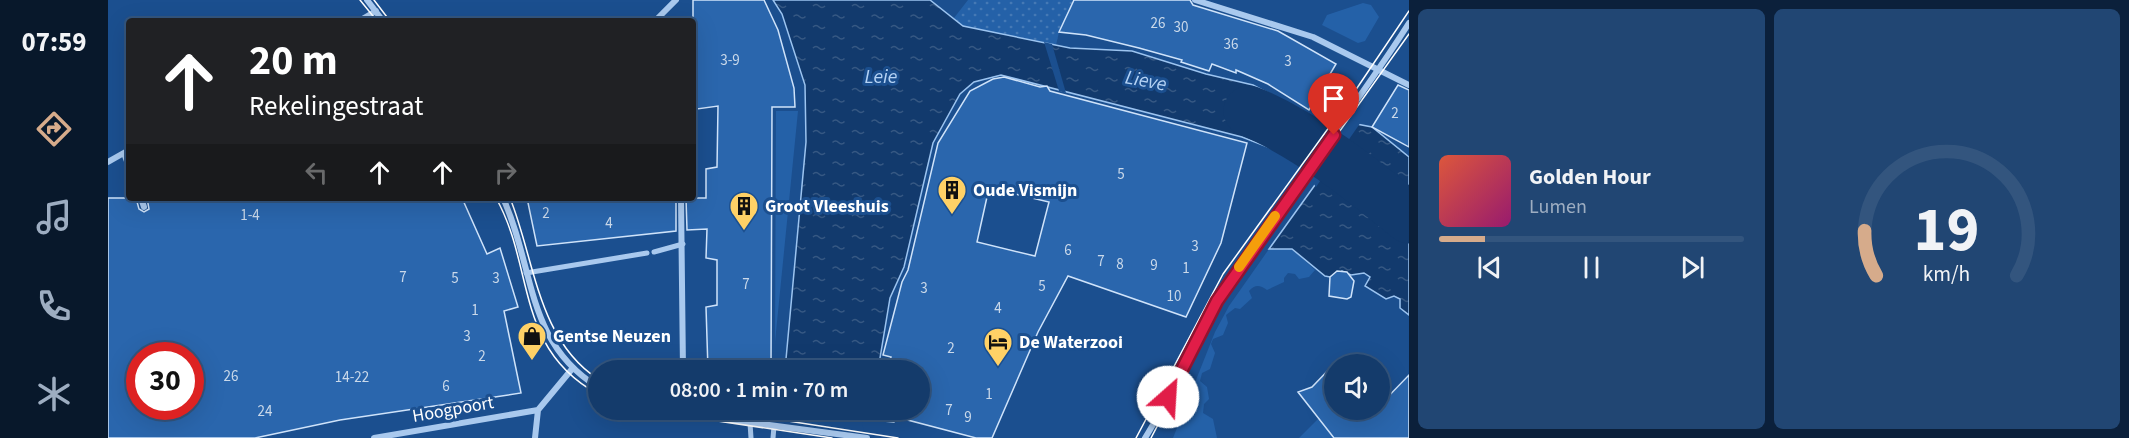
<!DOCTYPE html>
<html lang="en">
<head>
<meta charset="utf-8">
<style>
  body { margin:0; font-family:"Source Sans 3",sans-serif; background:#214673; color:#f1f3f6; height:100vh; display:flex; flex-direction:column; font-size:22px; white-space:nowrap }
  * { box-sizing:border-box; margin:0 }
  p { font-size:20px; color:#9dadc1 }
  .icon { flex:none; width:33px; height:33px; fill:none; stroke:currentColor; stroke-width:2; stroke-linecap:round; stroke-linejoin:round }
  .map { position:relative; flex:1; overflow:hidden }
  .panel { display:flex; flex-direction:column; gap:9px; padding:9px; background:#0b203b; width:720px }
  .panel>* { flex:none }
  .hud { position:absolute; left:18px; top:18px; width:570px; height:183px; border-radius:6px; box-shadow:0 6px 24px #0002,0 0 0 2px #33557e; background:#202124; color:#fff; overflow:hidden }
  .fabs { position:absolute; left:1216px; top:354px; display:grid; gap:12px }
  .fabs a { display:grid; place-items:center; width:66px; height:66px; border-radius:50%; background:#143b6b; box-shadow:0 6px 24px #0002,0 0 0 2px #33557e; font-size:30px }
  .speed { position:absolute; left:18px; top:342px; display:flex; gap:12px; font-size:30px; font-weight:700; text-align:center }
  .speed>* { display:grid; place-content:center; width:78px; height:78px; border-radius:50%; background:#143b6b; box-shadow:0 6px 24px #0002,0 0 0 2px #33557e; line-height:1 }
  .speed .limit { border:9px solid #d22; background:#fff; color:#111 }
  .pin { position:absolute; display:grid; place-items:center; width:51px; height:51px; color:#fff; margin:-62px -26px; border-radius:50% 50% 50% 0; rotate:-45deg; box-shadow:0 0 6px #0007 }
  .pin .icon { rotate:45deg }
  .me { position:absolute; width:66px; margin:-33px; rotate:26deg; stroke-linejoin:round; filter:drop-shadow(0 0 4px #0008) }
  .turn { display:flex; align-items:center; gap:21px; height:126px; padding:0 24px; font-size:27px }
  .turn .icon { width:78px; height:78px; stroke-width:2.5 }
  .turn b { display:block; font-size:42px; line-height:51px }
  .lanes { display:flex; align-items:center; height:57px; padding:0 24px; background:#0003; justify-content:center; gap:30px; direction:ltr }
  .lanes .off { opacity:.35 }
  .panel .card { flex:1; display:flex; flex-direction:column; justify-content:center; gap:9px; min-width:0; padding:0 21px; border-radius:9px; background:#214673 }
  .panel .dial { align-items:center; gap:0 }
  .dial svg { height:156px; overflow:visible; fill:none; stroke:#33557e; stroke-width:7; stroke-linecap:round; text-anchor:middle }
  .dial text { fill:#f1f3f6; stroke:none }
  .song { display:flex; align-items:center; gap:18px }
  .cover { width:72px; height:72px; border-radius:9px; background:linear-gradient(135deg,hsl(10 70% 55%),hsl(320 70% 35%)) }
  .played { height:6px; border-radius:3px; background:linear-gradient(90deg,#d6ab8b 15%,#33557e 15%) }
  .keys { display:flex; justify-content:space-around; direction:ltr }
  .panel .tiles { flex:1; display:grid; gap:9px; grid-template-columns:repeat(2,1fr) }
  .trip { position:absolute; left:480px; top:360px; width:342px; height:60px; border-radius:30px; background:#143b6b; box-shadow:0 6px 24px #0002,0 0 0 2px #33557e; font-weight:600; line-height:60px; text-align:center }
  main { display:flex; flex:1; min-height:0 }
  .menu { display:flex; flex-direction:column; width:108px; justify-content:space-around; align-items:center; background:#08182b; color:#9dadc1 }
  .menu .icon { width:42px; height:42px }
  .menu .selected { color:#d6ab8b }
  .menu b { font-size:27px; color:#f1f3f6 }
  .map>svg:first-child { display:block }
  .grass { fill:#2461a8 }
  .park { fill:url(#park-dots) }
  .water { fill:url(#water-ripples); stroke:#9cc4f0; stroke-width:1.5 }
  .pier { fill:#1b4f8f }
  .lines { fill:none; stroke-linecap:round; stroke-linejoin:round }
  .river { stroke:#123a6d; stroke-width:51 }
  .building { fill:#2a66ad; stroke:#cfe3fa; stroke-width:1.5; fill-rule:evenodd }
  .pedestrian { stroke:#a9c9ee; stroke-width:5 }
  .minor { stroke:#a9c9ee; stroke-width:6 }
  .tram { stroke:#fff; stroke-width:1.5 }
  .route-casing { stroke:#92132f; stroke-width:15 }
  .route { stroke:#e11d48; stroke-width:10 }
  .slow { stroke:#f59e0b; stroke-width:10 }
  .labels { text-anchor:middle; stroke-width:6; stroke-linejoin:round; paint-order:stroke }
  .number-label { font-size:15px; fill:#cad9ea }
  .poi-label { font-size:18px; font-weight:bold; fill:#fff; stroke:#1b4f8f; text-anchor:start }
  .street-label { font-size:18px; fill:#fff; stroke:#1b4f8f }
  .water-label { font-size:20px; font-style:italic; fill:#b5d3f5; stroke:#1b4f8f }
</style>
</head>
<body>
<main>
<nav class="menu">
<b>07:59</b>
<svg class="icon selected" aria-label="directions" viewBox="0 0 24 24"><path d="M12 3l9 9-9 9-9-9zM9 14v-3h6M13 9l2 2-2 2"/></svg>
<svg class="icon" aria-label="music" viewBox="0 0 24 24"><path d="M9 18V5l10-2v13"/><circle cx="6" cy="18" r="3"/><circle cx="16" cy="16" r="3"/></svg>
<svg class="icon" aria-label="phone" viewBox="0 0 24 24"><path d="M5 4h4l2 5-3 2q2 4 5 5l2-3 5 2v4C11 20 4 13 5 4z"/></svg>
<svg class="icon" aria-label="climate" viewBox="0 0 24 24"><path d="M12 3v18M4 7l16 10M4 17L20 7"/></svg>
</nav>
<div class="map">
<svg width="1301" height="438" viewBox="0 0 1301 438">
  <defs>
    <pattern id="park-dots" width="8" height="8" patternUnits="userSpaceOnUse" patternTransform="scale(1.5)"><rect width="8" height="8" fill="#2461a8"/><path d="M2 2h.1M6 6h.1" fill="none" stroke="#4579b5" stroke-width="1.8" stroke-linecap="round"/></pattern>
    <pattern id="water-ripples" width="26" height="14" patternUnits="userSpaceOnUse" patternTransform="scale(1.5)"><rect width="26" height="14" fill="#123a6d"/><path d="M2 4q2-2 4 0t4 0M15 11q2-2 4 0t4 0" fill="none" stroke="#365883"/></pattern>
  </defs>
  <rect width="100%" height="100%" fill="#1b4f8f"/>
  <path class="grass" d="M1255,3L1263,5L1271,17L1257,41L1250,43L1214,25L1219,15Z
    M668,111H690L667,342Z
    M1161,249H1184L1207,270L1201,277L1191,279L1187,274L1180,273L1176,278V282L1159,290C1152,285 1147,284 1141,291L1144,298L1132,309L1127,308L1118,315L1120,323L1115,335L1105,339L1103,344L1107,353L1102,369L1094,373L1092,381L1099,387L1101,399L1096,404L1095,413L1105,419L1109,438H1065L1107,332L1121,306Z
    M1211,418L1227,438H1191Z"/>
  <path class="park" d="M860,0H966L951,32L948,45L855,26L846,18Z"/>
  <path class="water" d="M665,0H822L855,26L962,48L1024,51L1098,74L1145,85L1202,115L1264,127L1301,157V315L1292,308V299L1286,296L1278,299L1257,286L1262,277L1256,273L1243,275L1234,271L1222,277L1217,276L1184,249H1161L1222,164L1202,144L1185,141L1175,153L1134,137L893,75L866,82L852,94L825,143L796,267L782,298L770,370H677L698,142L697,85L674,14Z"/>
  <path class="pier" d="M936,42L944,44L958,93L951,91Z
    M1201,111L1253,122L1208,187L1205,183L1218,164L1202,148L1197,153L1186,145L1181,150L1175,142Z
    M674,410H702L753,416L757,438H673Z"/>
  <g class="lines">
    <path class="river" d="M1141,111C1197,134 1254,179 1301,218"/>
  </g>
  <path class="building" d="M585,0H656L670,30L686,88L687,107H664L663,370H600L598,307L609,305V260L598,258L599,229L579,230L578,198H598V169L609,167L610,106L589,109L585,61Z
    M966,0H1082L1085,5L1170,31L1228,64L1201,110L1160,84L1128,70V73L1104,64L1101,71L1073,62L1074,60L1031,48L978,35L951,32Z
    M896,77L932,87L939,86L942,91L1139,143L1113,243L1078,317L960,276L930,332L884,438H868L788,417L786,422L764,420L767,410H812V370H779L783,357L775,355L794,282L800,270L830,143L862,91L885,79ZM881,188L941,202L927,256L869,242Z
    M1290,85L1301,90V147L1264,127Z
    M0,198H28L31,209L36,212L41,209L39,198H354L379,254L392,248L410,307L396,311L413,393L232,420L147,438H0ZM27,356H82V406H32V371Z
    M419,198H568V231L429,246Z
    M1229,271L1239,272L1246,281L1243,297L1239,299L1221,296L1222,277Z
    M1227,363V410H1272V405L1301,375V438H1226L1190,392L1204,387Z"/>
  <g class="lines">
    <path class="pedestrian" d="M546,252L575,244
      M418,273L539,253
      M642,423L643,438
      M665,438L666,426"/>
    <path class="minor" d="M259,0L275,21
      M1087,0L1205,37L1301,85
      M251,21L268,11
      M547,21L568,0
      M16,153L21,167
      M0,162L21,150
      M33,198L36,207
      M395,198C427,268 417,342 490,387
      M573,198L575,370
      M430,410L464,369
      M547,410L759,438
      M266,438L430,410
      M427,438L430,410
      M1037,438C1065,394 1082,345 1109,301C1168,205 1241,118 1301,23"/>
    <path class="tram" d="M252,0L269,21
      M266,0L282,21
      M388,198C427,267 406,348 490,394
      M402,198C427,260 429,339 490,379
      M536,410L724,438
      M609,410L790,438
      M1028,438L1115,274L1245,94L1301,11
      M1043,438L1127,278L1301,34"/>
  </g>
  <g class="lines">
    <g class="route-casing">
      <path id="route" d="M1060,397L1109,301L1226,135"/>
    </g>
    <use href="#route" class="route"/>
    <path class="slow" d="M1131,267L1167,216"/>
  </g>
  <defs>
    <g id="building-pin" transform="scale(1.5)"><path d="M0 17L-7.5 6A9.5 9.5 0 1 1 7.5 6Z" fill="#ffd166" stroke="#1b4f8f"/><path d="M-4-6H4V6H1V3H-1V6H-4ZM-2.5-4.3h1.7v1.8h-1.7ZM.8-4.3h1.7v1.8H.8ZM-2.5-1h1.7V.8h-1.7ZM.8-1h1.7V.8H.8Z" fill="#111"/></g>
    <g id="shop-pin" transform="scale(1.5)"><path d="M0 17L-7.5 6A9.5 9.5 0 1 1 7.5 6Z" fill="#ffd166" stroke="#1b4f8f"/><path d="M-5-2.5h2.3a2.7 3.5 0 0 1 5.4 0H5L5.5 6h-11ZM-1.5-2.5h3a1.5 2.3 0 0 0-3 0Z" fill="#111"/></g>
    <g id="hotel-pin" transform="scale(1.5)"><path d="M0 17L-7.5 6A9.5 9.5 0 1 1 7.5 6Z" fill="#ffd166" stroke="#1b4f8f"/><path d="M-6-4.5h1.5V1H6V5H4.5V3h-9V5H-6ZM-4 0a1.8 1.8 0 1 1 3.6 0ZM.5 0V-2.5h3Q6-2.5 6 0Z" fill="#111"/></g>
  </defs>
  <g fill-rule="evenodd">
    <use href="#building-pin" x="844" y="190"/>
    <use href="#building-pin" x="636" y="206"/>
    <use href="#shop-pin" x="424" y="336"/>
    <use href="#hotel-pin" x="890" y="342"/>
  </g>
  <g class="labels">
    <g class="number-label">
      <text x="1050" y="28">26</text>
      <text x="1073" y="32">30</text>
      <text x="1123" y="49">36</text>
      <text x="622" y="65">3-9</text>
      <text x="1180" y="66">3</text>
      <text x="1287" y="118">2</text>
      <text x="1013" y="179">5</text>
      <text x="438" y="218">2</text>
      <text x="142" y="220">1-4</text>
      <text x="501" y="228">4</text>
      <text x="1087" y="251">3</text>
      <text x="960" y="255">6</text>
      <text x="993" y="266">7</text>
      <text x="1012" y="269">8</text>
      <text x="1046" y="270">9</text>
      <text x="1078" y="273">1</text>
      <text x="295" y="282">7</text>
      <text x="347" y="283">5</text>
      <text x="388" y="283">3</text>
      <text x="638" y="289">7</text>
      <text x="934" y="291">5</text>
      <text x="816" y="293">3</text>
      <text x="1066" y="301">10</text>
      <text x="890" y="313">4</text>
      <text x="367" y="315">1</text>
      <text x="359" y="341">3</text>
      <text x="843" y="353">2</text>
      <text x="374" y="361">2</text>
      <text x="123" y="381">26</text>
      <text x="244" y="382">14-22</text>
      <text x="338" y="391">6</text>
      <text x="881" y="399">1</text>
      <text x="841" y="415">7</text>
      <text x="157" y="416">24</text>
      <text x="860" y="422">9</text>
    </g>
    <g class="poi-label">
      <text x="865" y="196">Oude Vismijn</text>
      <text x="657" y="212">Groot Vleeshuis</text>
      <text x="445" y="342">Gentse Neuzen</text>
      <text x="911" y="348">De Waterzooi</text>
    </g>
    <g class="street-label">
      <text transform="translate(345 409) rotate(-10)" y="6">Hoogpoort</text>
    </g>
    <g class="water-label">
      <text x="773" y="83">Leie</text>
      <text transform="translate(1038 80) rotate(11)" y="7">Lieve</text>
    </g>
  </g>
</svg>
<div class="fabs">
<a><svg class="icon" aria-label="sound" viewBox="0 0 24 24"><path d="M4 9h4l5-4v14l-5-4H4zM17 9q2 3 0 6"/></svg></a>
</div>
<div class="speed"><div class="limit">30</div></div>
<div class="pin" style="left:1226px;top:135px;background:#d93025"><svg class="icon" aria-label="arrive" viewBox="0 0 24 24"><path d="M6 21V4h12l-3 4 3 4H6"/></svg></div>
<svg class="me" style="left:1060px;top:397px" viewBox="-20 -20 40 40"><circle r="19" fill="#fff"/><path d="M0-13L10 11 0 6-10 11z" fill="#e11d48"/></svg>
<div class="trip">08:00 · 1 min · 70 m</div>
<div class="hud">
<div class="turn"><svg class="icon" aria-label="ahead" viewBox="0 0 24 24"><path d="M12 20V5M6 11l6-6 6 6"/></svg><div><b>20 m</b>Rekelingestraat</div></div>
<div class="lanes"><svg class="icon off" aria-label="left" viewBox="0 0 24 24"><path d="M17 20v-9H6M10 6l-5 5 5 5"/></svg><svg class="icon" aria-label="ahead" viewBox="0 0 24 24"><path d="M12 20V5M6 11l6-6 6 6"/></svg><svg class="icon" aria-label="ahead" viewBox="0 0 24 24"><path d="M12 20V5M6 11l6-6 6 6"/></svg><svg class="icon off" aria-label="right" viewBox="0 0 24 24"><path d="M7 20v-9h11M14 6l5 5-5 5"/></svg></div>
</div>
</div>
<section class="panel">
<div class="tiles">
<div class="card">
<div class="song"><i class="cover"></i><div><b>Golden Hour</b><p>Lumen</p></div></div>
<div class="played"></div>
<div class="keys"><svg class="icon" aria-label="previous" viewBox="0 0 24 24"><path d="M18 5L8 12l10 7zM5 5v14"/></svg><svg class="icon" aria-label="pause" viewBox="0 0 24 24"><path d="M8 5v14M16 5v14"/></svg><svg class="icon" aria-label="next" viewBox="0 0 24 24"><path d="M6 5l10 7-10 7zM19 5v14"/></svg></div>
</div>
<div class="card dial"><svg viewBox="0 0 100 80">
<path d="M14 69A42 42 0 1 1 86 69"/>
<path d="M14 69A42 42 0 0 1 8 46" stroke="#d6ab8b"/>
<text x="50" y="56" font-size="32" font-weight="700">19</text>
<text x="50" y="72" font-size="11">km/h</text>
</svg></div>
</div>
</section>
</main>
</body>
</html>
